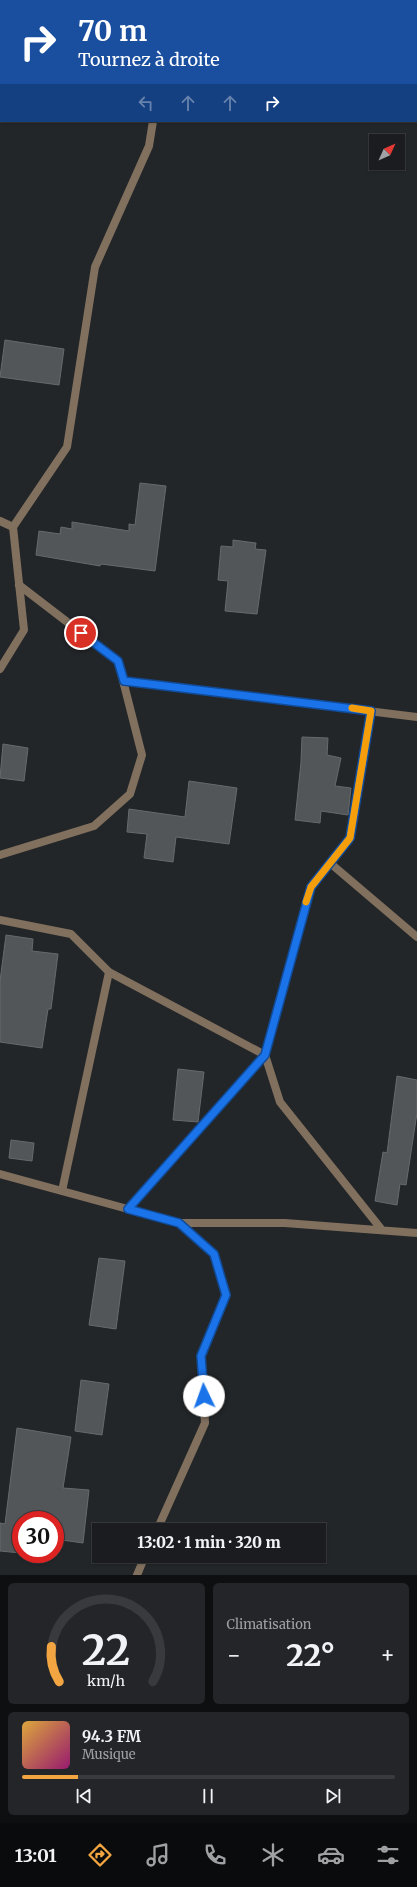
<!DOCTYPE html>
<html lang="fr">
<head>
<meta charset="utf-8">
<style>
  body { margin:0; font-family:Merriweather,serif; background:#232528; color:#f1f3f6; height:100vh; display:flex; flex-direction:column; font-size:15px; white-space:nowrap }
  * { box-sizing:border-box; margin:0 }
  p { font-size:13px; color:#9fa1a4 }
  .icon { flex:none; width:22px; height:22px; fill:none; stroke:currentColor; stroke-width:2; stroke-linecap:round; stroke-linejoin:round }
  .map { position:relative; height:1575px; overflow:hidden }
  .drawer { display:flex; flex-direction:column; gap:8px; padding:8px; background:#0e0f11; flex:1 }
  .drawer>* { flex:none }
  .hud { position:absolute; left:0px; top:0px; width:417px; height:122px; box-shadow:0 1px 3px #0004,0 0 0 1px #383a3d; background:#1a4fa0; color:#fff; overflow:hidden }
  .needle { width:26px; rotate:45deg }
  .buttons { position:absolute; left:369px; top:134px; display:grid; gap:8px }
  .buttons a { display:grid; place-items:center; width:36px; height:36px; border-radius:0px; background:#1a1c1f; box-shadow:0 1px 3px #0004,0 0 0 1px #383a3d; font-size:20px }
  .speed { position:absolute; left:12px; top:1511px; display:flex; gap:8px; font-size:20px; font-weight:700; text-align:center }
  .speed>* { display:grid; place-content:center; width:52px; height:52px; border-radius:50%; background:#1a1c1f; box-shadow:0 1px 3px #0004,0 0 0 1px #383a3d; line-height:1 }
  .speed .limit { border:6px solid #d22; background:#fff; color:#111 }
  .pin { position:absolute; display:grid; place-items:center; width:34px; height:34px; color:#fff; margin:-17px; border:2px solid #fff; border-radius:50%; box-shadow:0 1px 4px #0007 }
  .me { position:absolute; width:44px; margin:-22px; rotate:357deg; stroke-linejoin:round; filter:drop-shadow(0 0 3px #0008) }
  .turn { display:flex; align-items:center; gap:14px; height:84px; padding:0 12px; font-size:18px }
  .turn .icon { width:52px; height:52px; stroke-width:2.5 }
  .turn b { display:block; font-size:28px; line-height:34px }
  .lanes { display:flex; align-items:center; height:38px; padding:0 12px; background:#0003; justify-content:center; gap:20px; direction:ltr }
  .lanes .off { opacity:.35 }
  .big { font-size:30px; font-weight:800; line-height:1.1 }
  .drawer .tile { flex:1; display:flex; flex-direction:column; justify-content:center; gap:6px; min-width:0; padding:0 14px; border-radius:6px; background:#232528 }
  .drawer .dial { align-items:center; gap:0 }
  .dial svg { height:104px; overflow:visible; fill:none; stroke:#383a3d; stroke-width:7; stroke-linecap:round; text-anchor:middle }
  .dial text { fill:#f1f3f6; stroke:none }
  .song { display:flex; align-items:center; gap:12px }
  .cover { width:48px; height:48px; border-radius:6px; background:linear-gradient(135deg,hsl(40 70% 55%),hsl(320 70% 35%)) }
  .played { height:4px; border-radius:2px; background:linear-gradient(90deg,#f2a541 15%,#383a3d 15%) }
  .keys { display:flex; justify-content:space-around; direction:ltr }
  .heat { display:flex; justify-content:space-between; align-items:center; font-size:22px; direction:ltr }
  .drawer .tiles { flex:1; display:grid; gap:8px; grid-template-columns:1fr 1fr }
  .tile:last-child { grid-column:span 2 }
  .trip { position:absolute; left:92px; top:1523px; width:234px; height:40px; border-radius:0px; background:#1a1c1f; box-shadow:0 1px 3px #0004,0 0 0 1px #383a3d; font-weight:800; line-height:40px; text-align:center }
  .tab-bar { display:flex; height:64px; justify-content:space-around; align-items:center; background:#0a0b0c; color:#9fa1a4 }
  .tab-bar .icon { width:28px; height:28px }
  .tab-bar .on { color:#f2a541 }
  .tab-bar b { font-size:18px; color:#f1f3f6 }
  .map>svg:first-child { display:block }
  .building { fill:#535659; stroke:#676a6d }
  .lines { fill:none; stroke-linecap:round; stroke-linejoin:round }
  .lane { stroke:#81705e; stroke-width:8 }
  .street { stroke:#81705e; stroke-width:8 }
  .route-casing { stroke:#114b97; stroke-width:10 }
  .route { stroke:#1a73e8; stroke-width:7 }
  .slow { stroke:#f59e0b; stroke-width:7 }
</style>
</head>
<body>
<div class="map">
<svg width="417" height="1575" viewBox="0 0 417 1575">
  <rect width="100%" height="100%" fill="#232629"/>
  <path class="building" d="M5,340L64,349L59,385L0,377Z
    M140,483L166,486L155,571L101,564L100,566L36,555L39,531L60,534L61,527L72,529V522L129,531V524L135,525Z
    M233,540L256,543L255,549L266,550L257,614L225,611L228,581L218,580L221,546L233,547Z
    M302,737L328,738L327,755L341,758L335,786L351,788L348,815L321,811L320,823L295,820L301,762Z
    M3,744L28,748L24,781L0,778Z
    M189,781L237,788L229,844L176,837L173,862L144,858L147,834L127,832L129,809L185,817Z
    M6,935L33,939L32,951L58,954L51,1009H48L42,1048L0,1042V981Z
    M178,1069L204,1072L198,1122L173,1120Z
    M397,1076L417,1080V1113L406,1185L400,1184L397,1205L375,1201L383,1152L387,1153Z
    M11,1140L34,1143L32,1161L9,1158Z
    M99,1258L125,1261L116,1329L89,1325Z
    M81,1380L109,1384L102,1435L75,1431Z
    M17,1428L71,1437L63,1488L89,1490L83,1543L55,1539V1520H21V1553L0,1551V1523L5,1524Z
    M28,1554H54V1557Z"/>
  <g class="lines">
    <path class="lane" d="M0,521L13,527
      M0,855L94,826L130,794L142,755L118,661L19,585
      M330,863L417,937
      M128,1209L265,1055L311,887L350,838L371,711"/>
    <path class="street" d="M174,1V0
      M0,669L24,630L13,527L67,447L95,267L149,146L153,121
      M124,681L417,717
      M0,920L71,934L109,972L265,1055L280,1102L382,1230
      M0,1174L179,1223H285L417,1233
      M62,1191L109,972
      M157,1530L205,1423L201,1357L226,1295L214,1254L179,1223
      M137,1575L145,1556"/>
  </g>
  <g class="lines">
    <g class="route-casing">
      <path id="route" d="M81,633L118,661L124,681L371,711L350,838L311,887L265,1055L128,1209L179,1223L214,1254L226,1295L201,1356L204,1396"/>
    </g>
    <use href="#route" class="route"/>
    <path class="slow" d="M306,902L311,887L350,838L371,711L352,708"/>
  </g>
</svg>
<div class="buttons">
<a><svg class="needle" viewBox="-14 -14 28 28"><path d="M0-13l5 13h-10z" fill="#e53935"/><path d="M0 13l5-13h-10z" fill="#9fa1a4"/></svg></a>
</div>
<div class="speed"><div class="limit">30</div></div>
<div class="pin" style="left:81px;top:633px;background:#d93025"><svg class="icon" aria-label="arrive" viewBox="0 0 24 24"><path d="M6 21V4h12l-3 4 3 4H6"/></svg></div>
<svg class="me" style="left:204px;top:1396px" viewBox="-20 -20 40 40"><circle r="19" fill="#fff"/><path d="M0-13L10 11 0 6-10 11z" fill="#1a73e8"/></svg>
<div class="trip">13:02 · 1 min · 320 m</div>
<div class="hud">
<div class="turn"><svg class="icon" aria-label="right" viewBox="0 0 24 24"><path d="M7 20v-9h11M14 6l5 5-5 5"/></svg><div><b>70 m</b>Tournez à droite</div></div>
<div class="lanes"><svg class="icon off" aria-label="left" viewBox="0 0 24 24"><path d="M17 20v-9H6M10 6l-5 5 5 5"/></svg><svg class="icon off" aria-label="ahead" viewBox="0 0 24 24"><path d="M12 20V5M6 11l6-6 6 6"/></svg><svg class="icon off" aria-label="ahead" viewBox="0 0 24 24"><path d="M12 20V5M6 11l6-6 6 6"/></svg><svg class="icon" aria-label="right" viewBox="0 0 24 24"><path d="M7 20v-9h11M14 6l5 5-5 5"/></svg></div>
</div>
</div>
<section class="drawer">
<div class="tiles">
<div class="tile dial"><svg viewBox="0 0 100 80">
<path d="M14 69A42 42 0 1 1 86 69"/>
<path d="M14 69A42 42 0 0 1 8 42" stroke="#f2a541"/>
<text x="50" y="56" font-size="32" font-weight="700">22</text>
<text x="50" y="72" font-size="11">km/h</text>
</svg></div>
<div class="tile"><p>Climatisation</p>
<div class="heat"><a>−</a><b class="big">22°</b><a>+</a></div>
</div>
<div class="tile">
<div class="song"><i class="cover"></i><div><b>94.3 FM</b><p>Musique</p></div></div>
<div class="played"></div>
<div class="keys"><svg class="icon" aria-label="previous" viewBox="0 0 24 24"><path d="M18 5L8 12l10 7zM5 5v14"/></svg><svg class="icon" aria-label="pause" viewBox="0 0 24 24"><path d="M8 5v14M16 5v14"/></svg><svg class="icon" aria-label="next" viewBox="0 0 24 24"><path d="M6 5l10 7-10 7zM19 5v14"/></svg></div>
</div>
</div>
</section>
<nav class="tab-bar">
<b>13:01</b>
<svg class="icon on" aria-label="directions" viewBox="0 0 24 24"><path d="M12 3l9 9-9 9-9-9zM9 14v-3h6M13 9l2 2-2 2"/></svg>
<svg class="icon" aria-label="music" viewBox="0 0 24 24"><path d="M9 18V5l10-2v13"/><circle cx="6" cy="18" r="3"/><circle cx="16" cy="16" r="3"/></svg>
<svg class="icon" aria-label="phone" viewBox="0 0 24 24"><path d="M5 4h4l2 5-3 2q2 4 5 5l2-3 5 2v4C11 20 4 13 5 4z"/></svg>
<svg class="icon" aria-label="climate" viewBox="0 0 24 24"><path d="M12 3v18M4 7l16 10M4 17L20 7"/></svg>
<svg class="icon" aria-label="car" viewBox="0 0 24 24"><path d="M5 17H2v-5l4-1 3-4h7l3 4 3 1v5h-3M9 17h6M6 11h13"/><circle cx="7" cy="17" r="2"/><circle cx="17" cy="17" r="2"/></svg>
<svg class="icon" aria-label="filters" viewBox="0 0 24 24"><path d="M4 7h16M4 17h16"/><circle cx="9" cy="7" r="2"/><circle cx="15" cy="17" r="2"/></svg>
</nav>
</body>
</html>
